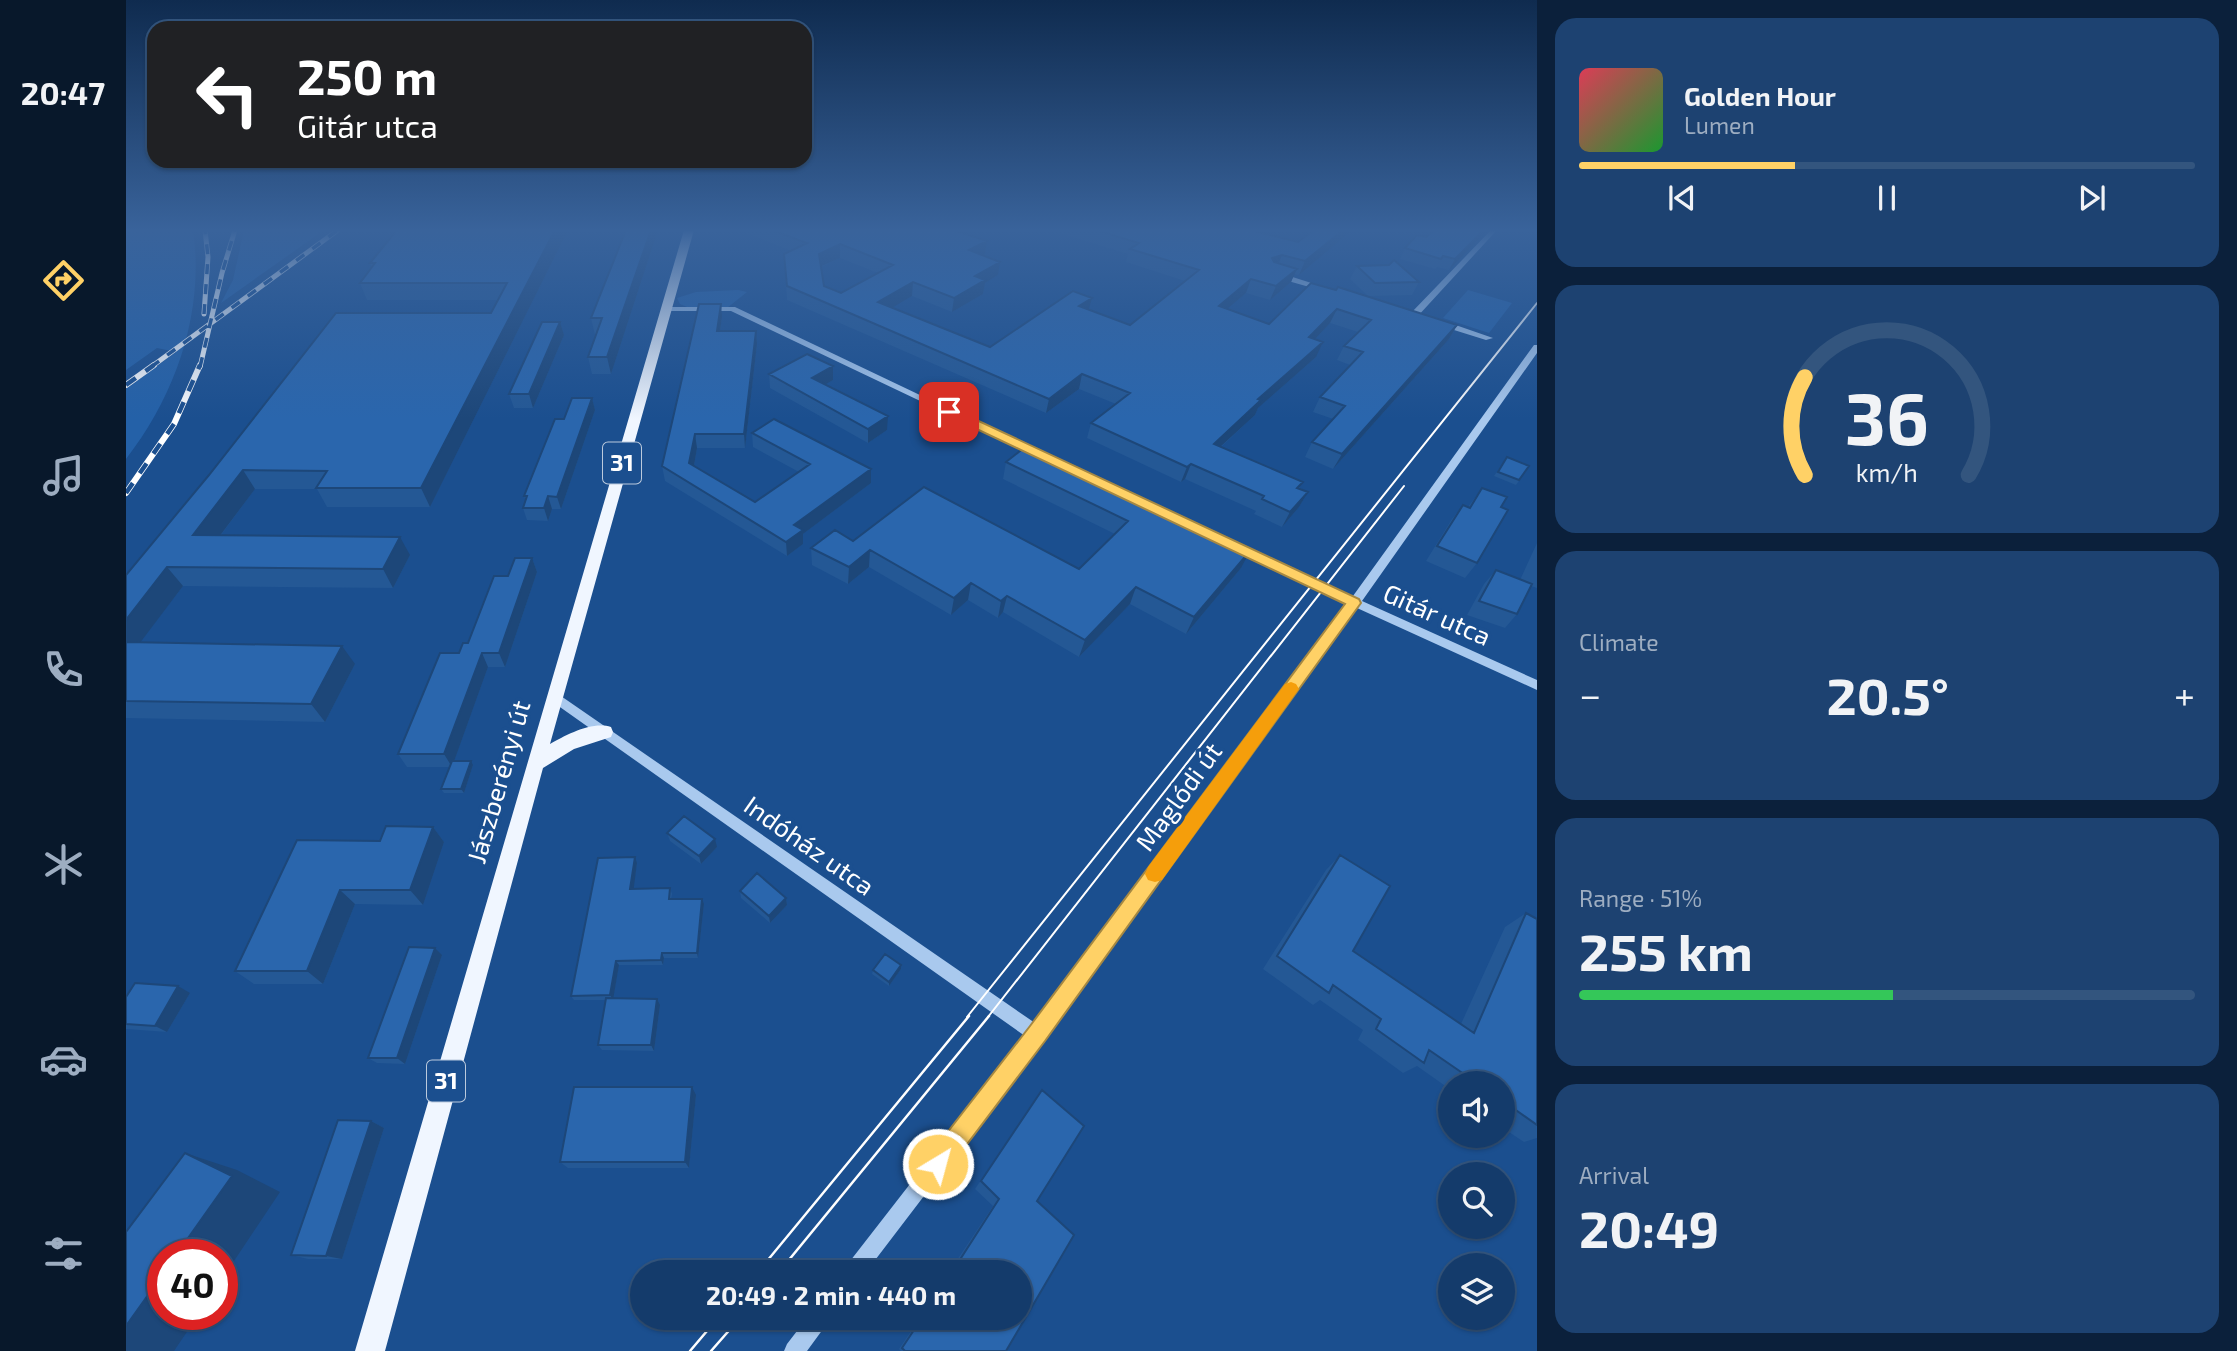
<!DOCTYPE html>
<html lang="en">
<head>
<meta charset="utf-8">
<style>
  body { margin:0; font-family:"Exo 2",sans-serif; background:#1d4271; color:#f1f3f6; height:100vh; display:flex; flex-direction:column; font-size:26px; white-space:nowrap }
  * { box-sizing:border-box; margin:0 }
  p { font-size:23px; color:#9dadc1 }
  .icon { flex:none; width:38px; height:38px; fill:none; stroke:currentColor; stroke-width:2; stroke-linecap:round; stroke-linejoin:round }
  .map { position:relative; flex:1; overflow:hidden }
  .drawer { display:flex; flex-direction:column; gap:18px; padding:18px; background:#0b203b; width:700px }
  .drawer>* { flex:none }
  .guide { position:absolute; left:21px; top:21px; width:665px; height:147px; border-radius:21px; box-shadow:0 2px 5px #0004,0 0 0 2px #33557e; background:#202124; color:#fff; overflow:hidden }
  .fabs { position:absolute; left:1312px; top:1071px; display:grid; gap:14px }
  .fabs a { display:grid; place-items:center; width:77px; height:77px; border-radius:50%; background:#143b6b; box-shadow:0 2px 5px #0004,0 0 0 2px #33557e; font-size:35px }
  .speed { position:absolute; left:21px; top:1239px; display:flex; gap:14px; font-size:35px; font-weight:700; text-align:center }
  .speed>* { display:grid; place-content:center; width:91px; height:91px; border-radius:50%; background:#143b6b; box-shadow:0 2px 5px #0004,0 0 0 2px #33557e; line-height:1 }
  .speed .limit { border:10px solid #d22; background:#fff; color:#111 }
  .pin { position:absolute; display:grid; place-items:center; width:60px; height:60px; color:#fff; margin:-30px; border-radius:14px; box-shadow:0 4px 10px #0006 }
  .me { position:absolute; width:77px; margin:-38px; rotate:37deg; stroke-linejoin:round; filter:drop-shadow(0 0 5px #0008) }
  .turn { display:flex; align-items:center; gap:24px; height:147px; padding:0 35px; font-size:32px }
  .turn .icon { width:91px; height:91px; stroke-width:2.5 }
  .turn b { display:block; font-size:49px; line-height:60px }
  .big { font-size:52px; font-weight:700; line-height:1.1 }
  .drawer .widget { flex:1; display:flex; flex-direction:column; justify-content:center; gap:10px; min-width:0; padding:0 24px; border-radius:21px; background:#1d4271 }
  .drawer .dial { align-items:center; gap:0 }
  .dial svg { height:182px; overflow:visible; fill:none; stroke:#33557e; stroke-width:7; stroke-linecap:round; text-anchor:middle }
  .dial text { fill:#f1f3f6; stroke:none }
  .song { display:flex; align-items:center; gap:21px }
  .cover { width:84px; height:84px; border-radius:10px; background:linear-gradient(135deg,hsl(350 70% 55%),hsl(130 70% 35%)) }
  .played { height:7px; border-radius:4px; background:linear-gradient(90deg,#ffd166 35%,#33557e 35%) }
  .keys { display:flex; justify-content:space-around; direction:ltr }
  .heat { display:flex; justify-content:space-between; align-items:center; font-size:38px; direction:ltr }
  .charge { height:10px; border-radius:5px; background:linear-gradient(90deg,#34c759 51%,#33557e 0) }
  .trip { position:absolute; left:504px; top:1260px; width:402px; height:70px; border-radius:35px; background:#143b6b; box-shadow:0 2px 5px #0004,0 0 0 2px #33557e; font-weight:700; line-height:70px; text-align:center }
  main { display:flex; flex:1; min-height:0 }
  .dock { display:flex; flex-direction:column; width:126px; justify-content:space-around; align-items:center; background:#08182b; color:#9dadc1 }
  .dock .icon { width:49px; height:49px }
  .dock .selected { color:#ffd166 }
  .dock b { font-size:32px; color:#f1f3f6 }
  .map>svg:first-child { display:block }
  .green { fill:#2461a8 }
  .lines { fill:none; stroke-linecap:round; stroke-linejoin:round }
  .minor { fill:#a9c9ee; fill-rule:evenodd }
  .major { fill:#f0f6ff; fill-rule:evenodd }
  .tram-far1 { stroke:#fff; stroke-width:2 }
  .tram { stroke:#fff; stroke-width:2.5 }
  .rail-far1-casing { stroke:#fff; stroke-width:5 }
  .rail-casing { stroke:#fff; stroke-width:6 }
  .rail-far1 { stroke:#1b4f8f; stroke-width:3.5; stroke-dasharray:10; stroke-linecap:butt }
  .rail { stroke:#1b4f8f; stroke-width:4.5; stroke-dasharray:12; stroke-linecap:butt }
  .wall { fill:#245895; fill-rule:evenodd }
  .shaded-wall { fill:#1d4779 }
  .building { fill:#2a66ad; stroke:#1d4779; stroke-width:2; fill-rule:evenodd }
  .route { fill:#ffd166; stroke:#a68842; stroke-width:2 }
  .slow { fill:#f59e0b }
  .labels { text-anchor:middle; stroke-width:7; stroke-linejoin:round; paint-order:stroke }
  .shield { fill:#1b4f8f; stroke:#bbcadd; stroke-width:2 }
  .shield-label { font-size:24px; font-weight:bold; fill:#fff }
  .street-label { font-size:26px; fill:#fff; stroke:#1b4f8f }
</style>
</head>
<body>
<main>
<nav class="dock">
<b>20:47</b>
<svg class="icon selected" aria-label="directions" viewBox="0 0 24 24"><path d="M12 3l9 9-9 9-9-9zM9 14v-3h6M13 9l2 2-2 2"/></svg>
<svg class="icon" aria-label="music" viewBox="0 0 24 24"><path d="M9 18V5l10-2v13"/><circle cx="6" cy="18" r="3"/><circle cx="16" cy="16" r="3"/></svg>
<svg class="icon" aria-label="phone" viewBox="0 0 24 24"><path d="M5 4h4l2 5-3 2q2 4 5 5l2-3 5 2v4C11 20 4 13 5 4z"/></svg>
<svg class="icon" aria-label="climate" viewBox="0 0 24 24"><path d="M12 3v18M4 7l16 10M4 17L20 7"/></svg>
<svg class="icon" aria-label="car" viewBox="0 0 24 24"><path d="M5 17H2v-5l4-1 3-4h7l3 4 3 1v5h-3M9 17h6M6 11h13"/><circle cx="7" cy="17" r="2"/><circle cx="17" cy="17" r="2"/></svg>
<svg class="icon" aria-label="filters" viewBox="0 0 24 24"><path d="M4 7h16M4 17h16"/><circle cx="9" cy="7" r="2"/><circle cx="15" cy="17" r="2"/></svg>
</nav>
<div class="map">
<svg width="1411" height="1351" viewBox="0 0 1411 1351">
  <rect width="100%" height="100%" fill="#1b4f8f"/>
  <path class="green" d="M0,230H67C79,311 50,395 0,459V389L50,352L31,348L0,370Z
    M118,230H198L95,303L107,280Z
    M612,290L621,292L601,308L561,307L554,304L551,298L570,292Z
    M1342,290L1386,303L1363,333L1317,318Z"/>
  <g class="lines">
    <path class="minor" d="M1365,230H1371L1291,317H1285V313Z
      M1148,273H1154L1201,288L1194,290L1148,277Z
      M537,307H609L918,454L916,456H910L605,311H540L536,309Z
      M1312,321H1318L1367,338L1360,340L1312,325Z
      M1408,345H1411V353L1236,601L1411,680V690L1231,608L917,1040L740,1272H718L721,1265L899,1036L424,700L422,697L424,694H432L909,1023L1222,603L1106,551L1105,548L1106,545H1114L1227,596Z
      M681,1318H703L700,1325L681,1351H658L661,1344Z"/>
    <path class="major" d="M558,230H568L424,744C440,735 466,721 485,727L487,732L485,737L448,749L417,768L259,1351H229Z"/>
    <path class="tram-far1" d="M841,1017L1411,303
      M862,1017L1278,486"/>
    <path class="tram" d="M632,1272L843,1016
      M653,1272L863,1016
      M564,1351L592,1318
      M585,1351L614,1318"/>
    <g class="rail-far1-casing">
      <path id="rail-far1" d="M78,314L82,257L79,230
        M25,367L212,230
        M74,367L96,273L109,230"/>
    </g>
    <g class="rail-casing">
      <path id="rail" d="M0,385L28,365
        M0,493L48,424L74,365"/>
    </g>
    <use href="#rail-far1" class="rail-far1"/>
    <use href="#rail" class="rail"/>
  </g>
  <path class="wall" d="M271,230H442L304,507H201L191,489H129L95,535L284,555L267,588L57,586L14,642L229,664L199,722L0,718V575L83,475L365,313L372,300H241L234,283L246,268L244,263Z
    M500,230H531V233L485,374H466L462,357L470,335H469L465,318Z
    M619,230H828L861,241L859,254L857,255L872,275L859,283L857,294L826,312L786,296L766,307L864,347L963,310L1004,325L1059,281L1000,262L1002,254L924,230H1125L1172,242L1188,230H1226L1173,275L1168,274L1165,282L1144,300L1120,293L1101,309L1143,324L1185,283L1331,325L1323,339L1207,469L1179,457L1186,442L1207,419L1187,412L1194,397L1224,365L1211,360L1218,346L1232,332L1204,323L1189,339L1190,357L1132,408L1129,415L1095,447L1182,492L1173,507L1156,527L1128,514L1130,511L1059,479L1055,482L961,438L965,423L990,404L953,389L920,413L661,300L658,254L665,251L619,232ZM714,258L752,273L715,293L698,286L695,267Z
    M1308,230H1362L1323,270L1311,267L1309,269L1274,259L1279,248L1300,237Z
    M1263,265L1293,282L1286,295L1242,296L1224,279L1231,266Z
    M596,317L594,331H630L631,344L619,448H571L568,466L629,502L673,472L627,447L626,433L745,469V483L677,534V544L661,556L539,481L536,466Z
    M434,322L438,335L407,408H388L383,394Z
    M643,374L707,380L699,384L761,430L742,443L644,388Z
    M466,398L469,410L435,509H426L422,521L401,520L397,508L400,500L398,496L438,419Z
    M1381,457L1403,466L1390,485L1368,476Z
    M880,462L1115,568L1060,634L1004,604L953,657L877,612L872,618L842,600L825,615L743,567L722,584L686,565L685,548L727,541L953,569L989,534L877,479Z
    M1356,488L1375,507L1351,563L1339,578L1300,561L1326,519L1337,505L1342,507Z
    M1411,543V588L1405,586L1391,614L1379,628L1341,615L1358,584L1370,570L1394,580Z
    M406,558L411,572L379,667H362L328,761L347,765L338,793H318L315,789L324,767H281L272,754L333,653L342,643L382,576Z
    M307,827L318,842L297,905L229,904L197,984H128L109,971L254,841Z
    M541,833L591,847L575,864L544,841Z
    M1214,855L1227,951L1335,1024L1379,927L1400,913L1411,919V1138L1398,1142L1377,1128V1083H1325V1090L1291,1066L1277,1073L1232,1040L1237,1030L1194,1000L1187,1005L1137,969L1200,870Z
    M511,863L507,889L544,888L546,894L545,899L578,904L572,958H538L537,965H493L487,998L534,1005L528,1051L476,1050L472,1045L480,1000H448L445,996Z
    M614,891L660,898L661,905L644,923L615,898Z
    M316,955L279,1064L251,1063L242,1058Z
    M775,969L763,986L746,974L747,970Z
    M64,993L41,1032L0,1029V997Z
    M916,1090L958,1126L911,1201L948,1235L880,1351H775L773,1349L794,1318H894V1272H823L867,1206L849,1189Z
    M570,1095L563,1168H442L434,1162Z
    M245,1121L258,1128L216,1259H182L165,1255Z"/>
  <path class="shaded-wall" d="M429,230H442L304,507L295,488Z
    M525,230H531V233L485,374L481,357Z
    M1217,230H1226L1173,275L1179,261Z
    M1358,230H1362L1323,270L1329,259Z
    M861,241L859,254L842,264L843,250Z
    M714,244V258L693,267V254Z
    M1156,255L1151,268L1146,258Z
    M874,262L872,275L859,283L857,294L826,312L828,298L849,276Z
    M1171,269L1165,282L1144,300L1150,286Z
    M1125,279L1120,293L1087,321L1093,306Z
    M787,282L786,296L752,316V302Z
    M966,298L962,312L953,306Z
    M595,304L596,317L592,344L591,331Z
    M1211,309L1204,323L1177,352L1183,337Z
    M434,322L438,335L407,408L403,394Z
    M1331,325L1323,339L1207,469L1216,454Z
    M630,331L631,344L619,448L618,434Z
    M1197,342L1190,357L1132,408L1129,415L1081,459L1088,444L1132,399Z
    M707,366V380L686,392V378Z
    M956,374L953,389L920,413L923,399Z
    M466,398L469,410L435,509L431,497Z
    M762,416L761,430L742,443V429Z
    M569,434L571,448L566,477L563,463Z
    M1065,464L1059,479L1055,482L1061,467Z
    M745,469V483L677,534V544L661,556L660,542L668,525Z
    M117,470L129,489L81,553L67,535Z
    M1182,492L1173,507L1156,527L1164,512Z
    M422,496L426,509L422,521L418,508Z
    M274,537L284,555L267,588L257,569Z
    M744,550L743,567L722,584L723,567Z
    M1124,551L1115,568L1060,634L1068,617Z
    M406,558L411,572L379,667L373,653Z
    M41,567L57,586L1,660L0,659V620Z
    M845,583L842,600L825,615L828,598Z
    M1010,587L1004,604L953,657L959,640Z
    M881,596L877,612L872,618L875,601Z
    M216,646L229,664L199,722L185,704Z
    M356,653L362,667L326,767L318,754Z
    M345,761L347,765L338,793L335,789Z
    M307,827L318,842L297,905L284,890Z
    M589,839L591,847L575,864L573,856Z
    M509,857L511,863L507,894L504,889Z
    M214,890L229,904L197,984L181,971Z
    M660,898L661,905L644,923L643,916Z
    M576,899L578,904L572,958L571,953Z
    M309,948L316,955L279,1064L271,1058Z
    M536,953L538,958L537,965L535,960Z
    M490,961L493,965L487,1000L484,995Z
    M775,965V969L763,986V982Z
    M52,986L64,993L41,1032L29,1026Z
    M531,999L534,1005L528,1051L525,1045Z
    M566,1087L570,1095L563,1168L559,1162Z
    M245,1121L258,1128L216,1259L200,1256Z
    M59,1153L111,1170L154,1192L96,1279V1255H50Z
    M37,1274V1314H73L48,1351H0V1326Z"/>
  <path class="building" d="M271,230H429L295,488H190L201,471L117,470L67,535L274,537L257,569L41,567L0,620V575L83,475L210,313H365L381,283H234L249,263H244Z
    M500,230H525L481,357H462L476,318H465Z
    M646,230H828L861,241L843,250L874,262L849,276L859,280L828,298L787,282L752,302L864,347L947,291L966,298L953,306L1004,325L1073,270L1004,249L1013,243L970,230H1125L1172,242L1188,230H1217L1179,261L1156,255L1146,258L1148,262L1171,269L1150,286L1125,279L1093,306L1143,324L1185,283L1210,290L1212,287L1331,325L1216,454L1186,442L1219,406L1194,397L1237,352L1218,346L1245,320L1211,309L1183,337L1197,342L1132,399L1135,400L1088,444L1177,482L1171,488L1182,492L1164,512L1136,499L1138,496L1065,464L1061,467L965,423L1004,393L956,374L923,399L661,286L658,254L681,243ZM714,244L767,265L715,293L698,286L693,254Z
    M1308,230H1358L1329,259L1317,256L1315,259L1279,248L1291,235L1300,237Z
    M1268,260L1293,282L1249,283L1231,266L1263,265Z
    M573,304H595L591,331H630L618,434H569L563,463L629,502L684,464L626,433L648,419L745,469L668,525L677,530L660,542L536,466Z
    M416,322H434L403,394H383Z
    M681,354L707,366L686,378L762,416L742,429L643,374Z
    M446,398H466L431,497L422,496L418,508H397L401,496H398L429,419H438Z
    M899,447L1124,551L1068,617L1010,587L959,640L881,596L875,601L845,583L828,598L744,550L723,567L685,548L709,530L727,541L798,487L953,569L1002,521L880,462Z
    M1381,457L1403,466L1393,480L1372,472Z
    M1356,488L1381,497L1375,507L1382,510L1351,563L1311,546L1337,505L1344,508Z
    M389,558H406L373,653H356L318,754H272L314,653H333L337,643H342L368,576H382Z
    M1370,570L1406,584L1391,614L1353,601Z
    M0,642L216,646L185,704L0,701Z
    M326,761H345L335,789H315Z
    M558,816L589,839L573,856L541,833Z
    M260,826L307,827L284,890H214L181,971H109L171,840L254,841Z
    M1214,855L1264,886L1227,951L1348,1033L1400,913L1411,919V1125L1377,1101V1083H1351L1303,1050L1298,1063L1250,1029L1255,1019L1207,985L1203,993L1151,956Z
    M509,857L504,889L544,888L543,899H576L571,953H536L535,960L490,961L484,995L445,996L472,858Z
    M631,873L660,898L643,916L614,891Z
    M283,947L309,948L271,1058H242Z
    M759,954L775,965L763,982L747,970Z
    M9,983L52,986L29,1026L0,1024V997Z
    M480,998L531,999L525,1045H472Z
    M448,1087H566L559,1162H434Z
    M916,1090L958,1126L911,1201L948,1235L880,1351H779L776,1348L796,1318H894V1272H826L873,1199L855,1181Z
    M212,1120L245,1121L200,1256L165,1255Z
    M59,1153L106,1176L50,1255H37V1274L0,1326V1232Z"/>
  <linearGradient id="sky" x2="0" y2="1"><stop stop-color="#0f2b4f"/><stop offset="0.55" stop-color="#39639b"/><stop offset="1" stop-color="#39639b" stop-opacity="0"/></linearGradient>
  <rect width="1411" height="419" fill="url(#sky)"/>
  <path class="route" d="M819,409H827L1233,599L1235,603L919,1041L820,1172L812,1176L803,1172L800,1164L803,1156L904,1026L1219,604L819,414Z"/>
  <path class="slow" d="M1165,682L1170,684L1173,689L1170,693L1036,880L1029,882L1022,880L1019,874L1022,867L1159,684Z"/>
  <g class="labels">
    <g class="shield">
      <rect x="477" y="442.5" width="38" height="41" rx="5"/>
      <rect x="301" y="1060.5" width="38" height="41" rx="5"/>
    </g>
    <g class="shield-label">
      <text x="496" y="471">31</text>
      <text x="320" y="1089">31</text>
    </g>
    <g class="street-label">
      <text transform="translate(1311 615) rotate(24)" y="9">Gitár utca</text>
      <text transform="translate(373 782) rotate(-74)" y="9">Jászberényi út</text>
      <text transform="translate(1053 797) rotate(-54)" y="9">Maglódi út</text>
      <text transform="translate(683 846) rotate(35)" y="9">Indóház utca</text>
    </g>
  </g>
</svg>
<div class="fabs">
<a><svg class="icon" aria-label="sound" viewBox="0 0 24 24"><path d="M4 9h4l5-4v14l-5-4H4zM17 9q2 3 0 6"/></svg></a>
<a><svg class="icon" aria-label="search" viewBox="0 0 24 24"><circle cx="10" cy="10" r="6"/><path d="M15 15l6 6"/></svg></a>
<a><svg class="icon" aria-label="layers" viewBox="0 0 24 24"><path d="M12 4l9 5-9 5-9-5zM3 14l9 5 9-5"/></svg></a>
</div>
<div class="speed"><div class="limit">40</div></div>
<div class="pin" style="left:823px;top:412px;background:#d93025"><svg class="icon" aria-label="arrive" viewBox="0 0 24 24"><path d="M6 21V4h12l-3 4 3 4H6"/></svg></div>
<svg class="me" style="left:812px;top:1164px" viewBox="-20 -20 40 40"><circle r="17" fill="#ffd166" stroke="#fff" stroke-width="3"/><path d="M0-11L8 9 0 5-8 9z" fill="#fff"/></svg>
<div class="trip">20:49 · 2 min · 440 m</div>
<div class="guide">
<div class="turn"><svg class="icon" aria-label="left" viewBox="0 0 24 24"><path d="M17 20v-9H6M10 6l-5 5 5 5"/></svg><div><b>250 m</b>Gitár utca</div></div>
</div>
</div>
<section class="drawer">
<div class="widget">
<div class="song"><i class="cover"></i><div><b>Golden Hour</b><p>Lumen</p></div></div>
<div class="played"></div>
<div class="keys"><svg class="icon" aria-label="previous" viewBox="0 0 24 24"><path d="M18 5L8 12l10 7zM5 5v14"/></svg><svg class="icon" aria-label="pause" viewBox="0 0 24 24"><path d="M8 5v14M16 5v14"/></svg><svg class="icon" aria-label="next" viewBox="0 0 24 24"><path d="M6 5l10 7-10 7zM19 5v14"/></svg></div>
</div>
<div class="widget dial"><svg viewBox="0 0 100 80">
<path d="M14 69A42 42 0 1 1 86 69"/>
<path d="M14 69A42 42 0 0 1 14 26" stroke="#ffd166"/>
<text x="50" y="56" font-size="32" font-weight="700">36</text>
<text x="50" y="72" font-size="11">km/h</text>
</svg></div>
<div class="widget"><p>Climate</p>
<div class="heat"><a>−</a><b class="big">20.5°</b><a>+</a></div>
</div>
<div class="widget"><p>Range · 51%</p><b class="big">255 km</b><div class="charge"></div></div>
<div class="widget"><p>Arrival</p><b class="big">20:49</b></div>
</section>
</main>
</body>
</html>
